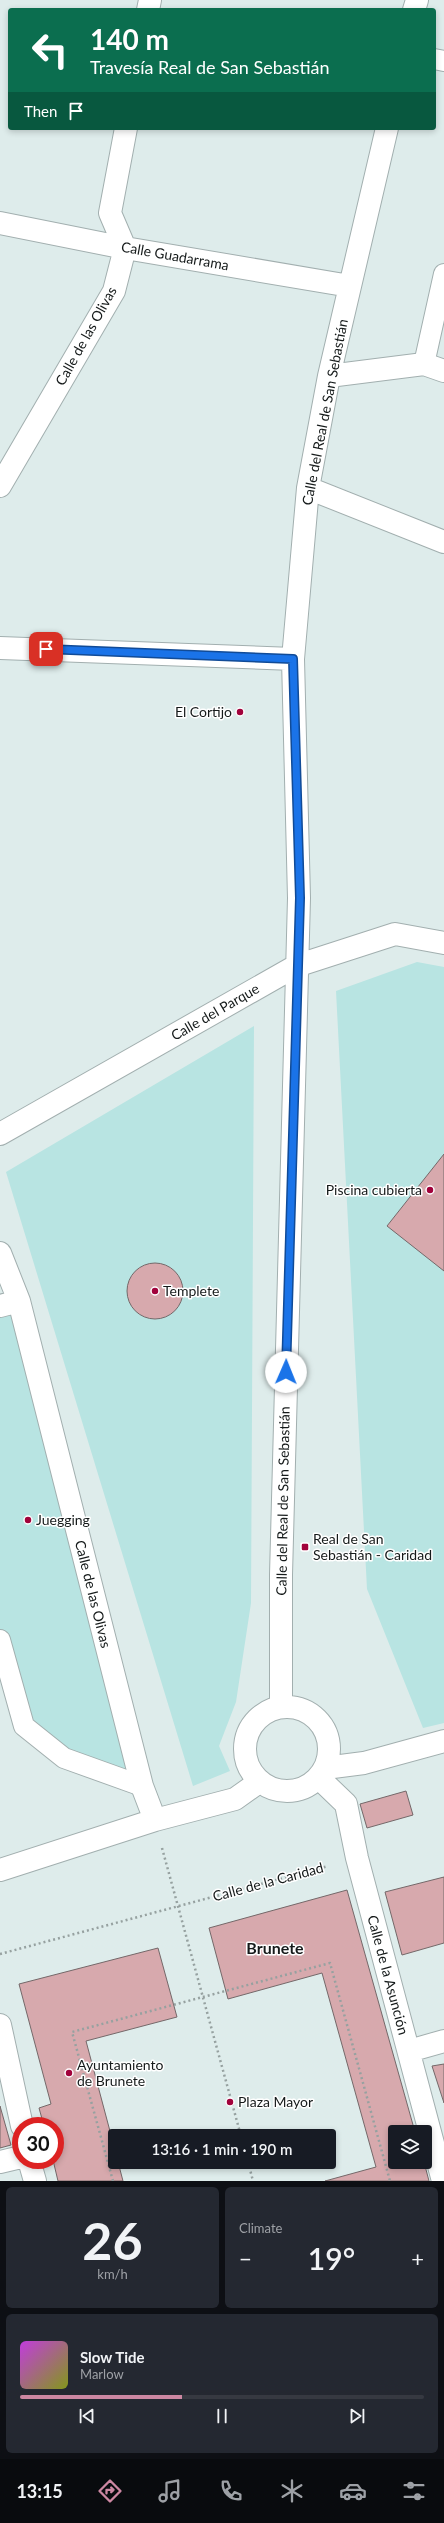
<!DOCTYPE html>
<html lang="en">
<head>
<meta charset="utf-8">
<style>
  body { margin:0; font-family:Lato,sans-serif; background:#242831; color:#f1f3f6; height:100vh; display:flex; flex-direction:column; font-size:15px; white-space:nowrap }
  * { box-sizing:border-box; margin:0 }
  p { font-size:13px; color:#9ea1a6 }
  .icon { flex:none; width:22px; height:22px; fill:none; stroke:currentColor; stroke-width:2; stroke-linecap:round; stroke-linejoin:round }
  .map { position:relative; height:2181px; overflow:hidden }
  .side { display:flex; flex-direction:column; gap:6px; padding:6px; background:#0d0f14; flex:1 }
  .side>* { flex:none }
  .guide { position:absolute; left:8px; top:8px; width:428px; height:122px; border-radius:4px; box-shadow:0 2px 6px #0003; background:#0b6e4f; color:#fff; overflow:hidden }
  .fabs { position:absolute; left:388px; top:2125px; display:grid; gap:8px }
  .fabs a { display:grid; place-items:center; width:44px; height:44px; border-radius:4px; background:#171b24; box-shadow:0 2px 6px #0003; font-size:20px }
  .speed { position:absolute; left:12px; top:2117px; display:flex; gap:8px; font-size:20px; font-weight:700; text-align:center }
  .speed>* { display:grid; place-content:center; width:52px; height:52px; border-radius:50%; background:#171b24; box-shadow:0 2px 6px #0003; line-height:1 }
  .speed .limit { border:6px solid #d22; background:#fff; color:#111 }
  .pin { position:absolute; display:grid; place-items:center; width:34px; height:34px; color:#fff; margin:-17px; border-radius:8px; box-shadow:0 2px 6px #0006 }
  .me { position:absolute; width:44px; margin:-22px; rotate:1deg; stroke-linejoin:round; filter:drop-shadow(0 0 3px #0008) }
  .turn { display:flex; align-items:center; gap:14px; height:84px; padding:0 16px; font-size:18px }
  .turn .icon { width:52px; height:52px; stroke-width:2.5 }
  .turn b { display:block; font-size:28px; line-height:34px }
  .then { display:flex; align-items:center; height:38px; padding:0 16px; background:#0003; gap:8px; font-size:15px }
  .big { font-size:30px; font-weight:600; line-height:1.1 }
  .side .tile { flex:1; display:flex; flex-direction:column; justify-content:center; gap:6px; min-width:0; padding:0 14px; border-radius:6px; background:#242831 }
  .side .dial { align-items:center; gap:0 }
  .dial b { font-size:52px; line-height:1 }
  .song { display:flex; align-items:center; gap:12px }
  .cover { width:48px; height:48px; border-radius:6px; background:linear-gradient(135deg,hsl(290 70% 55%),hsl(70 70% 35%)) }
  .played { height:4px; border-radius:2px; background:linear-gradient(90deg,#cd87a2 40%,#363941 40%) }
  .keys { display:flex; justify-content:space-around; direction:ltr }
  .heat { display:flex; justify-content:space-between; align-items:center; font-size:22px; direction:ltr }
  .side .tiles { flex:1; display:grid; gap:6px; grid-template-columns:1fr 1fr }
  .tile:last-child { grid-column:span 2 }
  .trip { position:absolute; left:108px; top:2129px; width:228px; height:40px; border-radius:4px; background:#171b24; box-shadow:0 2px 6px #0003; font-weight:600; line-height:40px; text-align:center }
  .menu { display:flex; height:64px; justify-content:space-around; align-items:center; background:#090b0e; color:#9ea1a6 }
  .menu .icon { width:28px; height:28px }
  .menu .selected { color:#cd87a2 }
  .menu b { font-size:18px; color:#f1f3f6 }
  .map>svg:first-child { display:block }
  .green { fill:#b8e4e2 }
  .building { fill:#d7a9ad; stroke:#746869 }
  .lines { fill:none; stroke-linecap:round; stroke-linejoin:round }
  .lane-casing { stroke:#a2afaf; stroke-width:22 }
  .street-casing { stroke:#a2afaf; stroke-width:24 }
  .path { stroke:#96a1a0; stroke-width:2.5; stroke-dasharray:2 3; stroke-linecap:butt }
  .lane { stroke:#fff; stroke-width:20 }
  .street { stroke:#fff; stroke-width:22 }
  .route-casing { stroke:#114b97; stroke-width:10 }
  .route { stroke:#1a73e8; stroke-width:7 }
  .poi-dot { fill:#a1023b; stroke:#fff; stroke-width:1.5 }
  .labels { text-anchor:middle; stroke-width:3; stroke-linejoin:round; paint-order:stroke }
  .street-label { font-size:14px; fill:#151a1a; stroke:#fff }
  .poi-label { font-size:14px; fill:#151a1a; stroke:#fff; text-anchor:start }
  .quarter-label { font-size:16px; font-weight:bold; fill:#151a1a; stroke:#fff }
</style>
</head>
<body>
<div class="map">
<svg width="444" height="2181" viewBox="0 0 444 2181">
  <rect width="100%" height="100%" fill="#deeceb"/>
  <path class="green" d="M417,962L444,967V1723L423,1728L367,1589L336,991Z
    M254,1026L251,1603L236,1702L219,1746L230,1771L193,1786L6,1172Z
    M19,1301L142,1786L24,1726L0,1640V1306Z"/>
  <path class="building" d="M444,1154V1271L387,1226Z
    M127 1291a28 28 0 1 1 56 0a28 28 0 1 1-56 0Z
    M406,1791L413,1815L367,1828L360,1804Z
    M444,1877V1943L402,1955L385,1892Z
    M347,1890L415,2132H395V2162H424L429,2181H325L376,2167L322,1973L228,1999L209,1928Z
    M158,1948L177,2017L86,2041L115,2150V2162H118L123,2181H58L53,2160H55V2126H44L39,2108L51,2104L19,1984Z
    M444,2064V2103L432,2066Z
    M0,2106L11,2145L0,2148Z"/>
  <g class="lines">
    <g class="lane-casing">
      <path id="lane" d="M434,59L444,61
        M424,364L444,274
        M0,1640L24,1726L64,1758L142,1786"/>
    </g>
    <g class="street-casing">
      <path id="street" d="M148,10L150,0
        M414,10L417,0
        M0,223L125,248L350,286
        M329,376L424,364L444,371
        M0,486L114,291L125,248L110,213L126,128
        M308,488L444,542
        M0,648L293,659
        M0,1134L296,966L395,934L444,943
        M0,1253L19,1301L142,1786L155,1820
        M0,1306L19,1301
        M245 1749a42 42 0 1 1 84 0a42 42 0 1 1-84 0Z
        M281,1707V1575L299,898L293,659L308,488L329,376L387,128
        M325,1768L364,1763L444,1741
        M319,1778L346,1804L357,1858L443,2181
        M0,1870L155,1820L235,1799L259,1782
        M0,2025L22,2126
        M409,2051L444,2041
        M29,2160L35,2181
        M0,2162L21,2157"/>
    </g>
    <path class="path" d="M162,1848L241,2136
      M0,1954L328,1866
      M248,2162L253,2181
      M113,2181L72,2032L330,1963L390,2181"/>
    <use href="#lane" class="lane"/>
    <use href="#street" class="street"/>
  </g>
  <g class="lines">
    <g class="route-casing">
      <path id="route" d="M46,649L293,659L300,898L286,1372"/>
    </g>
    <use href="#route" class="route"/>
  </g>
  <g class="poi-dot">
    <circle cx="240" cy="712" r="4"/>
    <circle cx="430" cy="1190" r="4"/>
    <circle cx="155" cy="1291" r="4"/>
    <circle cx="28" cy="1520" r="4"/>
    <rect x="301" y="1543" width="8" height="8" rx="2"/>
    <circle cx="69" cy="2073" r="4"/>
    <circle cx="230" cy="2102" r="4"/>
  </g>
  <g class="labels">
    <g class="street-label">
      <text transform="translate(175 256) rotate(10)" y="5">Calle Guadarrama</text>
      <text transform="translate(86 336) rotate(-61)" y="5">Calle de las Olivas</text>
      <text transform="translate(325 412) rotate(-79)" y="5">Calle del Real de San Sebastián</text>
      <text transform="translate(215 1012) rotate(-30)" y="5">Calle del Parque</text>
      <text transform="translate(283 1501) rotate(-89)" y="5">Calle del Real de San Sebastián</text>
      <text transform="translate(93 1594) rotate(76)" y="5">Calle de las Olivas</text>
      <text transform="translate(268 1882) rotate(-15)" y="5">Calle de la Caridad</text>
      <text transform="translate(388 1975) rotate(75)" y="5">Calle de la Asunción</text>
    </g>
    <g class="poi-label">
      <text x="232" y="717" text-anchor="end">El Cortijo</text>
      <text x="422" y="1195" text-anchor="end">Piscina cubierta</text>
      <text x="163" y="1296">Templete</text>
      <text x="36" y="1525">Juegging</text>
      <text x="313" y="1544">Real de San<tspan x="313" dy="16">Sebastián - Caridad</tspan></text>
      <text x="77" y="2070">Ayuntamiento<tspan x="77" dy="16">de Brunete</tspan></text>
      <text x="238" y="2107">Plaza Mayor</text>
    </g>
    <g class="quarter-label">
      <text x="275" y="1954">Brunete</text>
    </g>
  </g>
</svg>
<div class="fabs">
<a><svg class="icon" aria-label="layers" viewBox="0 0 24 24"><path d="M12 4l9 5-9 5-9-5zM3 14l9 5 9-5"/></svg></a>
</div>
<div class="speed"><div class="limit">30</div></div>
<div class="pin" style="left:46px;top:649px;background:#d93025"><svg class="icon" aria-label="arrive" viewBox="0 0 24 24"><path d="M6 21V4h12l-3 4 3 4H6"/></svg></div>
<svg class="me" style="left:286px;top:1372px" viewBox="-20 -20 40 40"><circle r="19" fill="#fff"/><path d="M0-13L10 11 0 6-10 11z" fill="#1a73e8"/></svg>
<div class="trip">13:16 · 1 min · 190 m</div>
<div class="guide">
<div class="turn"><svg class="icon" aria-label="left" viewBox="0 0 24 24"><path d="M17 20v-9H6M10 6l-5 5 5 5"/></svg><div><b>140 m</b>Travesía Real de San Sebastián</div></div>
<div class="then">Then<svg class="icon" aria-label="arrive" viewBox="0 0 24 24"><path d="M6 21V4h12l-3 4 3 4H6"/></svg></div>
</div>
</div>
<section class="side">
<div class="tiles">
<div class="tile dial"><b>26</b><p>km/h</p></div>
<div class="tile"><p>Climate</p>
<div class="heat"><a>−</a><b class="big">19°</b><a>+</a></div>
</div>
<div class="tile">
<div class="song"><i class="cover"></i><div><b>Slow Tide</b><p>Marlow</p></div></div>
<div class="played"></div>
<div class="keys"><svg class="icon" aria-label="previous" viewBox="0 0 24 24"><path d="M18 5L8 12l10 7zM5 5v14"/></svg><svg class="icon" aria-label="pause" viewBox="0 0 24 24"><path d="M8 5v14M16 5v14"/></svg><svg class="icon" aria-label="next" viewBox="0 0 24 24"><path d="M6 5l10 7-10 7zM19 5v14"/></svg></div>
</div>
</div>
</section>
<nav class="menu">
<b>13:15</b>
<svg class="icon selected" aria-label="directions" viewBox="0 0 24 24"><path d="M12 3l9 9-9 9-9-9zM9 14v-3h6M13 9l2 2-2 2"/></svg>
<svg class="icon" aria-label="music" viewBox="0 0 24 24"><path d="M9 18V5l10-2v13"/><circle cx="6" cy="18" r="3"/><circle cx="16" cy="16" r="3"/></svg>
<svg class="icon" aria-label="phone" viewBox="0 0 24 24"><path d="M5 4h4l2 5-3 2q2 4 5 5l2-3 5 2v4C11 20 4 13 5 4z"/></svg>
<svg class="icon" aria-label="climate" viewBox="0 0 24 24"><path d="M12 3v18M4 7l16 10M4 17L20 7"/></svg>
<svg class="icon" aria-label="car" viewBox="0 0 24 24"><path d="M5 17H2v-5l4-1 3-4h7l3 4 3 1v5h-3M9 17h6M6 11h13"/><circle cx="7" cy="17" r="2"/><circle cx="17" cy="17" r="2"/></svg>
<svg class="icon" aria-label="filters" viewBox="0 0 24 24"><path d="M4 7h16M4 17h16"/><circle cx="9" cy="7" r="2"/><circle cx="15" cy="17" r="2"/></svg>
</nav>
</body>
</html>
